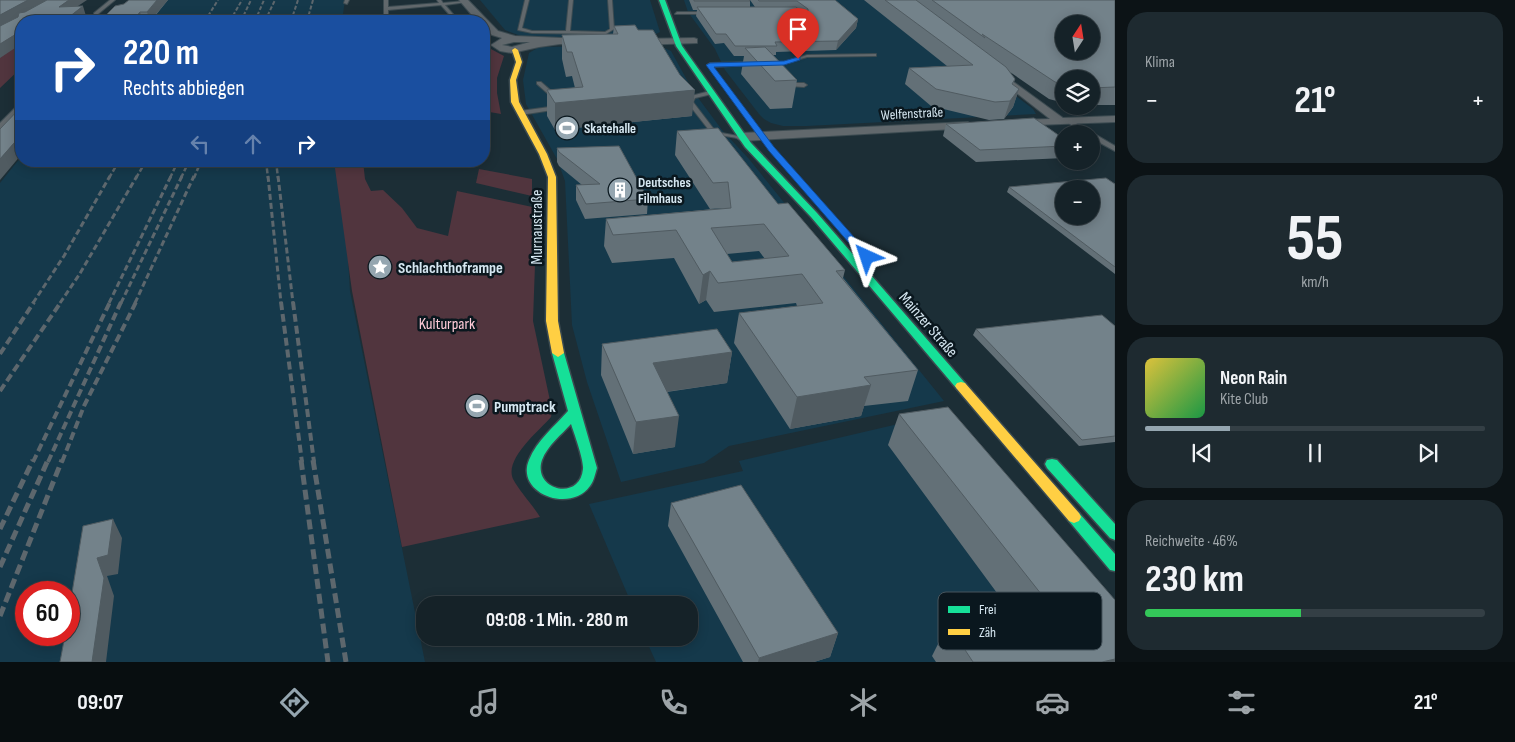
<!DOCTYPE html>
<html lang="de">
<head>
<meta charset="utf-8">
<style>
  body { margin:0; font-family:"Sofia Sans Condensed",sans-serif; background:#1e2a30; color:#f1f3f6; height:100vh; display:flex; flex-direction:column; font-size:19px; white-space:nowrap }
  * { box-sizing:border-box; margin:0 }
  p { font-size:16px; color:#9da4a8 }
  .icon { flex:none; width:28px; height:28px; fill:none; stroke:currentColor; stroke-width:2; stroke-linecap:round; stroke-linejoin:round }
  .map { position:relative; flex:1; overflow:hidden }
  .side { display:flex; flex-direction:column; gap:12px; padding:12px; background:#0c1316; width:400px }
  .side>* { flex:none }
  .hud { position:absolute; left:15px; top:15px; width:475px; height:152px; border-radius:20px; box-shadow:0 2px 12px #0003,0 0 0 1px #343f45; background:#1a4fa0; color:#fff; overflow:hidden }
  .needle { width:32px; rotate:12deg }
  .buttons { position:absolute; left:1055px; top:15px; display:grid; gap:10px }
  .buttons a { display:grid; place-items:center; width:45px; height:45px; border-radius:50%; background:#152228; box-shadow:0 2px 12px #0003,0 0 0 1px #343f45; font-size:25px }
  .speed { position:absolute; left:15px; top:581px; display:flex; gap:10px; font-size:25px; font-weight:700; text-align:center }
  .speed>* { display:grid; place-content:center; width:65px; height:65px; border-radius:50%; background:#152228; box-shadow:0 2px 12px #0003,0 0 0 1px #343f45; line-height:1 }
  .speed .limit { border:8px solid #d22; background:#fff; color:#111 }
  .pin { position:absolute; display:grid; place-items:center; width:42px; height:42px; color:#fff; margin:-51px -21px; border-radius:50% 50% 50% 0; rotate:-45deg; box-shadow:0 0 5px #0007 }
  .pin .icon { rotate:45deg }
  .me { position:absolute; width:55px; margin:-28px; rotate:318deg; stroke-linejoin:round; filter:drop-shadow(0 0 4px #0008) }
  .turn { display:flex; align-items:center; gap:18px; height:105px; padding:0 25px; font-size:22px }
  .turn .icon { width:65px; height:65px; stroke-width:2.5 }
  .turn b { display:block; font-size:35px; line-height:42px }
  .lanes { display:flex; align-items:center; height:48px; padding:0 25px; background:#0003; justify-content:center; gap:25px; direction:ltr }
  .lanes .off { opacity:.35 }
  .big { font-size:38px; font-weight:700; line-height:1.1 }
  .side .tile { flex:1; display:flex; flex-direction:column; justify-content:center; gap:8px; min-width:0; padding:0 18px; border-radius:20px; background:#1e2a30 }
  .side .dial { align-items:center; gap:0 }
  .dial b { font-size:65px; line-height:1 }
  .song { display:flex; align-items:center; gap:15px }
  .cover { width:60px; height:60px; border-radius:8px; background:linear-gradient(135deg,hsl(50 70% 55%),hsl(140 70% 35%)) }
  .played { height:5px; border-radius:2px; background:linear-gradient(90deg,#95a6b0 25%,#343f45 25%) }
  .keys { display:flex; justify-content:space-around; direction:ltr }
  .heat { display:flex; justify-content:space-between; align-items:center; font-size:28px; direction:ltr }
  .charge { height:8px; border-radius:4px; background:linear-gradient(90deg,#34c759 46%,#343f45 0) }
  .trip { position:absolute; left:416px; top:596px; width:282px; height:50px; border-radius:20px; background:#152228; box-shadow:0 2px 12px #0003,0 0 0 1px #343f45; font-weight:700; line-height:50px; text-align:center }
  .tabs { display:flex; height:80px; justify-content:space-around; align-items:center; background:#080e10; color:#9da4a8 }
  .tabs .icon { width:35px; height:35px }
  .tabs .on { color:#95a6b0 }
  .tabs b { font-size:22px; color:#f1f3f6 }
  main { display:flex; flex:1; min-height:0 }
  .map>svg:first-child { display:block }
  .built { fill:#15394b; fill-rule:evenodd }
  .green { fill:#51353e }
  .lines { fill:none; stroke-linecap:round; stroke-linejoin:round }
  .lane-casing { stroke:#3c4b51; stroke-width:2 }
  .street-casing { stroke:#3c4b51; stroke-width:2 }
  .fast-casing { stroke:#3c4b51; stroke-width:3 }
  .slow-casing { stroke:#3c4b51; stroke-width:3 }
  .lane { fill:#61686c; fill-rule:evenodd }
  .street { fill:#61686c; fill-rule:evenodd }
  .fast { fill:#16e098; fill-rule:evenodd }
  .slow { fill:#ffcf43; fill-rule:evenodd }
  .rail-far4 { stroke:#5d676d; stroke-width:2; stroke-dasharray:4 2; stroke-linecap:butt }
  .rail-far3 { stroke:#5d676d; stroke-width:2.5; stroke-dasharray:5 2.5; stroke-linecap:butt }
  .rail-far2 { stroke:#5d676d; stroke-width:3; stroke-dasharray:6 3; stroke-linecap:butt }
  .rail-far1 { stroke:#5d676d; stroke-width:4; stroke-dasharray:8 4; stroke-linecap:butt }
  .rail { stroke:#5d676d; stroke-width:5; stroke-dasharray:10 5; stroke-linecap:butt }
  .wall { fill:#637077; fill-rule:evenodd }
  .shaded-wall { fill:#505b61 }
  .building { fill:#73828a; stroke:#505b61; fill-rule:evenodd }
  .route { fill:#1a73e8; stroke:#114b97 }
  .labels { text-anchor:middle; stroke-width:5; stroke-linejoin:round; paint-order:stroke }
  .far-street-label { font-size:14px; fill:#d6e7f1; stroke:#0a171e }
  .far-poi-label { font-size:14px; font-weight:bold; fill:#d6e7f1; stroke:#0a171e; text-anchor:start }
  .street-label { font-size:16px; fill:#d6e7f1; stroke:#0a171e }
  .poi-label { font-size:16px; font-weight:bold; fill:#d6e7f1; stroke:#0a171e; text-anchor:start }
  .park-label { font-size:16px; fill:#ffcbd8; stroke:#0a171e }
  .key { fill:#0a171e; stroke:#47555d; stroke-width:1 }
  .key-label { font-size:14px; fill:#d6e7f1 }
</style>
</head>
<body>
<main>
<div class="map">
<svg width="1115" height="662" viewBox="0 0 1115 662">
  <rect width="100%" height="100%" fill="#1c2e36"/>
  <path class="built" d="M167,0H345L342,21H148Z
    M480,0H650L660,32L652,36H643L539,38L521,36L505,30Z
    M684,0H891L1033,109L1036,114L807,126H783L771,123L764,119L759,114L725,70L715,49L688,12Z
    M651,45L662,47L671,51L693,91L722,130L749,159L944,401L729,446L704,463L621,482L587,382L572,325L565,181L557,159L526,104L523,80L529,53L539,47Z
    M21,157V161H342L350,291L425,662H0V183ZM26,592H69V635H26Z
    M911,421L1115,662H656L645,638H690V605H632L589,504L743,471L739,461Z"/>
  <path class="green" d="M21,27V68L0,88V40Z
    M484,40H490L486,43L489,48L504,56L497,78V93L501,114L484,111Z
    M334,161H363L365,179L371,191L383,190L402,208L417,228L448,236L457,191L537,208L533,321L552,410L551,417C539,431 504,459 513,479C520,492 532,504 540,517L402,547L352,291Z
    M479,169L532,179V196L476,183Z"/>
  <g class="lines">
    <g class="lane-casing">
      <path id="lane" d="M110,0H115L98,14L99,17H104V19H95L94,13Z
        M345,0H349L347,4L344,3Z
        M384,0H388V7L439,3L437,0H441L443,3L465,1L467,2L445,5L459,21H455L441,5L388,10V21H384Z
        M525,0H529L522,28L532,31H566L569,0H573L570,31L605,32L610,29L608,0H612L614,29L606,34L532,33L518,30Z
        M677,12H707L709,13L707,14H675Z
        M874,54H876V56L807,57L784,64L770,66L767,64L770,62H784L807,55Z
        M754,62L756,63V65L710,67L707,65L710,63Z
        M786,78L792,83H804L807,85L804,87L789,86L783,80Z
        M537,82H541L558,97V99H554L537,84Z
        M710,91L712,92V94L695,98L693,102L716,132L744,137V139L712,134L687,102L691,96Z
        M21,102V107L2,128L0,129V123Z
        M557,106L559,107V109L520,115L517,113L520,111Z
        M1069,119L1115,146V151L1091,138V134H1085L1067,122L1066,121Z"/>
    </g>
    <g class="street-casing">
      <path id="street" d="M459,0H468L498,31L515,36L586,39L591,42L586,45L560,44L539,47L512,53L500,51L491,45L502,38L492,35L484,28V21H477ZM514,42H530L512,47L502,45Z
        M694,38L697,39V43L637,45L632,42L637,39Z
        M1000,72L1063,118L1115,116V122L1012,126L1010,124L1012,122L1016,120L1050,119L996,77L995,75Z
        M968,122L974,126L972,128L741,141L735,137L741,133Z"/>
    </g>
    <g class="fast-casing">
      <path id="fast" d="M659,0H665L682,46L751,143L817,213L965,383L967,386L965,389H957L811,217L745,147L676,46Z
        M558,349L564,353L597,468C595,474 594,481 590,486C570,514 515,493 529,460C537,440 555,426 568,411L552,353ZM571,424C574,433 584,460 583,469C580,502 532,490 542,460C547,446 562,434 571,424Z
        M1052,459L1057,460L1115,524V540L1110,538L1047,468L1045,464L1047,460Z
        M1074,511L1079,513L1115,554V571L1110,570L1069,521L1067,517L1069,513Z"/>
    </g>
    <g class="slow-casing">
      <path id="slow" d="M515,48L518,50L522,62L516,80L519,102L547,154L556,177L558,321L564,353L558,357L552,353L546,321L548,177L539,154L511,102L510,80L516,62L512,50Z
        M961,382L965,383L1079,513L1081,517L1079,521L1074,523L1069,521L957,389L955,386L957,383Z"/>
    </g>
    <use href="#lane" class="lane"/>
    <use href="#street" class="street"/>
    <use href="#fast" class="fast"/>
    <use href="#slow" class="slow"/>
    <path class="rail-far4" d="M205,21L218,0
      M230,21L242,0
      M241,21L251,0
      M255,21L264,0
      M265,21L275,0
      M291,21L298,0
      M307,21L313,0"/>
    <path class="rail-far3" d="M266,161L268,178
      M276,161L278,178
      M109,178L119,161
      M136,178L146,161
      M170,178L178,161
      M181,178L189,161
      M194,178L201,161"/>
    <path class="rail-far2" d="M268,176L281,303
      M278,176L293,303
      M33,303L64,256L110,176
      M60,303L79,275L137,176
      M109,303L171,176
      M121,303L182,176
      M135,303L194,176"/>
    <path class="rail-far1" d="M281,302L302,462
      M293,302L314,462
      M0,354L34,302
      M0,391L61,302
      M33,462L110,302
      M48,462L121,302
      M62,462L84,406L136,302"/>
    <path class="rail" d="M301,460L328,662
      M313,460L346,662
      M0,529L33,460
      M0,567L48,460
      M0,616L62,460"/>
  </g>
  <path class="wall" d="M129,0H168L151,21H100L124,4Z
    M689,0H749L750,1V7H755L750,0H835L858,19L856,28L836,50L776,52V55H773L797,80L792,108L770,109L741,74L744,56H734L724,43L715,44L696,16L697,10H693Z
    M864,0H1115V105H1091V79H1064V103L1049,99L1010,72L1015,79L1013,85L1019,89L1013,107L1004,119L989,120L931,106L905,84L909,68L947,66Z
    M614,26L638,30L692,116L555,130L547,116V90L575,88L572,76L566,77L562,59V35L613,34Z
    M946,124L1064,139V158L976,162L943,136Z
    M677,131L778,204L845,270L843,278L918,370L908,401L864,406L861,416L790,429L734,343L739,313L797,306L796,303L714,312L706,300L699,304L674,258L612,263L604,246L606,219L725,208L710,209L675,155ZM759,251L765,259L732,262L727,254Z
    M557,148L648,199L647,214L585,219L576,200V185H582L559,166L557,162Z
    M1115,184V274L1007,192L1009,187Z
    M1115,326V442L1079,446L973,335L976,329Z
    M602,344L732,352L727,383L667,392L675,447L633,454L601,375Z
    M899,414L1115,662H936L932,656L948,624L1011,612L888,445Z
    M671,503L838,633L830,657L814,662H743L668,526Z"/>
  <path class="shaded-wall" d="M28,0H49L8,23L0,26V15Z
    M69,0H87L63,16L59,7Z
    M157,0H168L150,21L147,12Z
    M83,6L86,16L80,21H64Z
    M140,12L143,21H132Z
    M858,19L856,28L836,50L838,41Z
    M21,31V44L0,58V44Z
    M1019,89L1013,107L1004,119L1010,101Z
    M695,90L692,116L555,130V103Z
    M21,135V155L0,180V159Z
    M710,271L706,300L699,304L703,275Z
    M732,352L727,383L650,394L653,363Z
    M871,385L861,416L790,429L797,397Z
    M679,416L675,447L633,454L636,422Z
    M113,519L122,538L118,574L107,576L114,596L106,662H92L97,558Z
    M838,633L830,657L814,662H758L759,658Z
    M1115,659V662H1102Z"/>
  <path class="building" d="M0,0H28L0,15Z
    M47,0H69L59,7L83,6L64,21H21V31L0,44V26L18,17L19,13L25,12Z
    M129,0H157L147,12H140L132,21H100L115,6L124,4Z
    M694,0H749L750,1H694Z
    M758,0H835L858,19L838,41L775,42L777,46H735L726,34H716L697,7H796L803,13L808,11V9L797,1H759Z
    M885,0H916L1006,67L1015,79L1012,84L1019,89L1010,101L995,102L936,89L909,68L973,65Z
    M932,0H1115V87L1091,88V79H1064V84L1055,82L982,34L985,38ZM1064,24H1091V51H1064Z
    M635,25L638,30H653L680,75L695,90L555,103L547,90L583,87L572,52H567L562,35L618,34L614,26Z
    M765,47L797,80L775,81L745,48Z
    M21,107V135L0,159V129Z
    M1034,118L1064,139V146L980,150L946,124Z
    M718,128L778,204L788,203L845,270L836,271L918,370L864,377L871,385L797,397L739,313L823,303L802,274L718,283L710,271L703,275L676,230L613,235L606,219L731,208L728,182L713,183L677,131ZM764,224L789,256L732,262L711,228Z
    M619,146L648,199L586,204L576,185L600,184L559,152L557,148Z
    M1106,178L1115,184V267L1009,187ZM1064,189H1091V216H1064Z
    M1102,315L1115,326V436L1082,440L976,329Z
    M717,329L732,352L653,363L679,416L636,422L602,344Z
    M948,407L1115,600V659L1102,662H973L948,624L1049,604L899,414Z
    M741,485L838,633L759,658L671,503Z
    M113,519L108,555L97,558L104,578L92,662H60L65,635H69V611L83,526Z"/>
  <path class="route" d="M798,57H800V60L784,65L714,67L774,147L870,255V259H863L769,151L706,65L710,63L784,61Z"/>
  <defs>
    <g id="stadium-disc" transform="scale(1.25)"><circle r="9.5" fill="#95a6b0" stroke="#0a171e"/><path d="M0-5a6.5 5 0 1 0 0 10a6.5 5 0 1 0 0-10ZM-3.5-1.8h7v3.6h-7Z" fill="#fff"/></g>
    <g id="building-disc" transform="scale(1.25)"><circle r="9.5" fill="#95a6b0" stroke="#0a171e"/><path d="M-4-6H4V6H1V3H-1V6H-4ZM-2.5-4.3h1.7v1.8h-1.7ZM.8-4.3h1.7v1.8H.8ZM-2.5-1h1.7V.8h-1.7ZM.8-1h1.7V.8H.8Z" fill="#fff"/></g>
    <g id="sight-disc" transform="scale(1.25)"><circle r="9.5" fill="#95a6b0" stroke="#0a171e"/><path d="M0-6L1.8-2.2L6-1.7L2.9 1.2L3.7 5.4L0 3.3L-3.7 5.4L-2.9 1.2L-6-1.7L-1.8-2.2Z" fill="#fff"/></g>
  </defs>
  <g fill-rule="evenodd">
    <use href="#stadium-disc" x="567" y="128"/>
    <use href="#building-disc" x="620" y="190"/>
    <use href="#sight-disc" x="380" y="267"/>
    <use href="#stadium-disc" x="477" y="406"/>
  </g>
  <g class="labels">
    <g class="far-street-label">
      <text transform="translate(912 113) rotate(-3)" y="5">Welfenstraße</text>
    </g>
    <g class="far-poi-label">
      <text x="584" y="133">Skatehalle</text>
      <text x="638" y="187">Deutsches<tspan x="638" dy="16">Filmhaus</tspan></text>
    </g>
    <g class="street-label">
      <text transform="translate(536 227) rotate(-90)" y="6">Murnaustraße</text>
      <text transform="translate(929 324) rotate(49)" y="6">Mainzer Straße</text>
    </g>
    <g class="poi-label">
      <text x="398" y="273">Schlachthoframpe</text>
      <text x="494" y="412">Pumptrack</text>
    </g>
    <g class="park-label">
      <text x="447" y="329">Kulturpark</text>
    </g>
  </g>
  <rect x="938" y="592" width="164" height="58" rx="8" class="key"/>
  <rect x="948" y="606" width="22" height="7" fill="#16e098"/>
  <rect x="948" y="629" width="22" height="6" fill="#ffcf43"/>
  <g class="key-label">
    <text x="979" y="614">Frei</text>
    <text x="979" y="637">Zäh</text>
  </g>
</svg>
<div class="buttons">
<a><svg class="needle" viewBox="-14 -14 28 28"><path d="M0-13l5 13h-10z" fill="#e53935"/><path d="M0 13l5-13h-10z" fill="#9da4a8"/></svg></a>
<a><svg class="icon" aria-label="layers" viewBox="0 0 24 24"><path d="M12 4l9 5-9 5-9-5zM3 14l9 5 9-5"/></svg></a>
<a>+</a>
<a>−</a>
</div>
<div class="speed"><div class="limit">60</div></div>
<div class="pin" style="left:798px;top:59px;background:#d93025"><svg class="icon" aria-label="arrive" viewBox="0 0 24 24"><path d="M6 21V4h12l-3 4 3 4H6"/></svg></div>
<svg class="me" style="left:867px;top:257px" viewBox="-20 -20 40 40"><path d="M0-17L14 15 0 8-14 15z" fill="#1a73e8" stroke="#fff" stroke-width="4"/></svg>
<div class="trip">09:08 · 1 Min. · 280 m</div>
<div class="hud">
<div class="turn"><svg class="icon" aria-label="right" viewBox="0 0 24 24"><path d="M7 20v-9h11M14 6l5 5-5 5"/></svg><div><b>220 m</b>Rechts abbiegen</div></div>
<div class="lanes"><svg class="icon off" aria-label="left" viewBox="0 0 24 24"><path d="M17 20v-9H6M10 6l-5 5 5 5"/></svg><svg class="icon off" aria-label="ahead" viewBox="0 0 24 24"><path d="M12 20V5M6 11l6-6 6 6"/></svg><svg class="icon" aria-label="right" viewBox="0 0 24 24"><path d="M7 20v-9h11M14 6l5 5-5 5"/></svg></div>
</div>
</div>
<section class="side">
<div class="tile"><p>Klima</p>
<div class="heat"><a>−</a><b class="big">21°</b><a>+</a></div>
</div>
<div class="tile dial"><b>55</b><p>km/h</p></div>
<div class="tile">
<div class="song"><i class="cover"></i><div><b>Neon Rain</b><p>Kite Club</p></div></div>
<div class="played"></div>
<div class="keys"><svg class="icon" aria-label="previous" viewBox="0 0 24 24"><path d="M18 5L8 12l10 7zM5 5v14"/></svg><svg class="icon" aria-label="pause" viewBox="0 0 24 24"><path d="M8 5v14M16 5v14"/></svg><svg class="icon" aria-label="next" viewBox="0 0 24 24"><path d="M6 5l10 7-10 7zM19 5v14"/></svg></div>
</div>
<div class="tile"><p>Reichweite · 46%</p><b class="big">230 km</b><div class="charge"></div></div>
</section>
</main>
<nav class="tabs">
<b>09:07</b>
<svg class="icon on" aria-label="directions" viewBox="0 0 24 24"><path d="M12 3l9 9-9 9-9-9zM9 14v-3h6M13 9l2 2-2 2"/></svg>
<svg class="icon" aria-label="music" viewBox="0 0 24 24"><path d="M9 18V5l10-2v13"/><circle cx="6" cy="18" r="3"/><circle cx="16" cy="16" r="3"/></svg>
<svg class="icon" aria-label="phone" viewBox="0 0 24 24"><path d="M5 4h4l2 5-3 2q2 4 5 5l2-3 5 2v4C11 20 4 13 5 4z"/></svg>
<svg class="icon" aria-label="climate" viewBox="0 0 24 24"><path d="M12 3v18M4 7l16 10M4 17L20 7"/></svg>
<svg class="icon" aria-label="car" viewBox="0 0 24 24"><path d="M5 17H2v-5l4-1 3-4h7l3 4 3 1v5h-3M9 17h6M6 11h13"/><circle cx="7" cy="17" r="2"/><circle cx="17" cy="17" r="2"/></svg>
<svg class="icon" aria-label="filters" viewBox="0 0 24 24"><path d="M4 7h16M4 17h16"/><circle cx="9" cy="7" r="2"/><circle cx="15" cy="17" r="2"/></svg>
<b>21°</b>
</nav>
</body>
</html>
